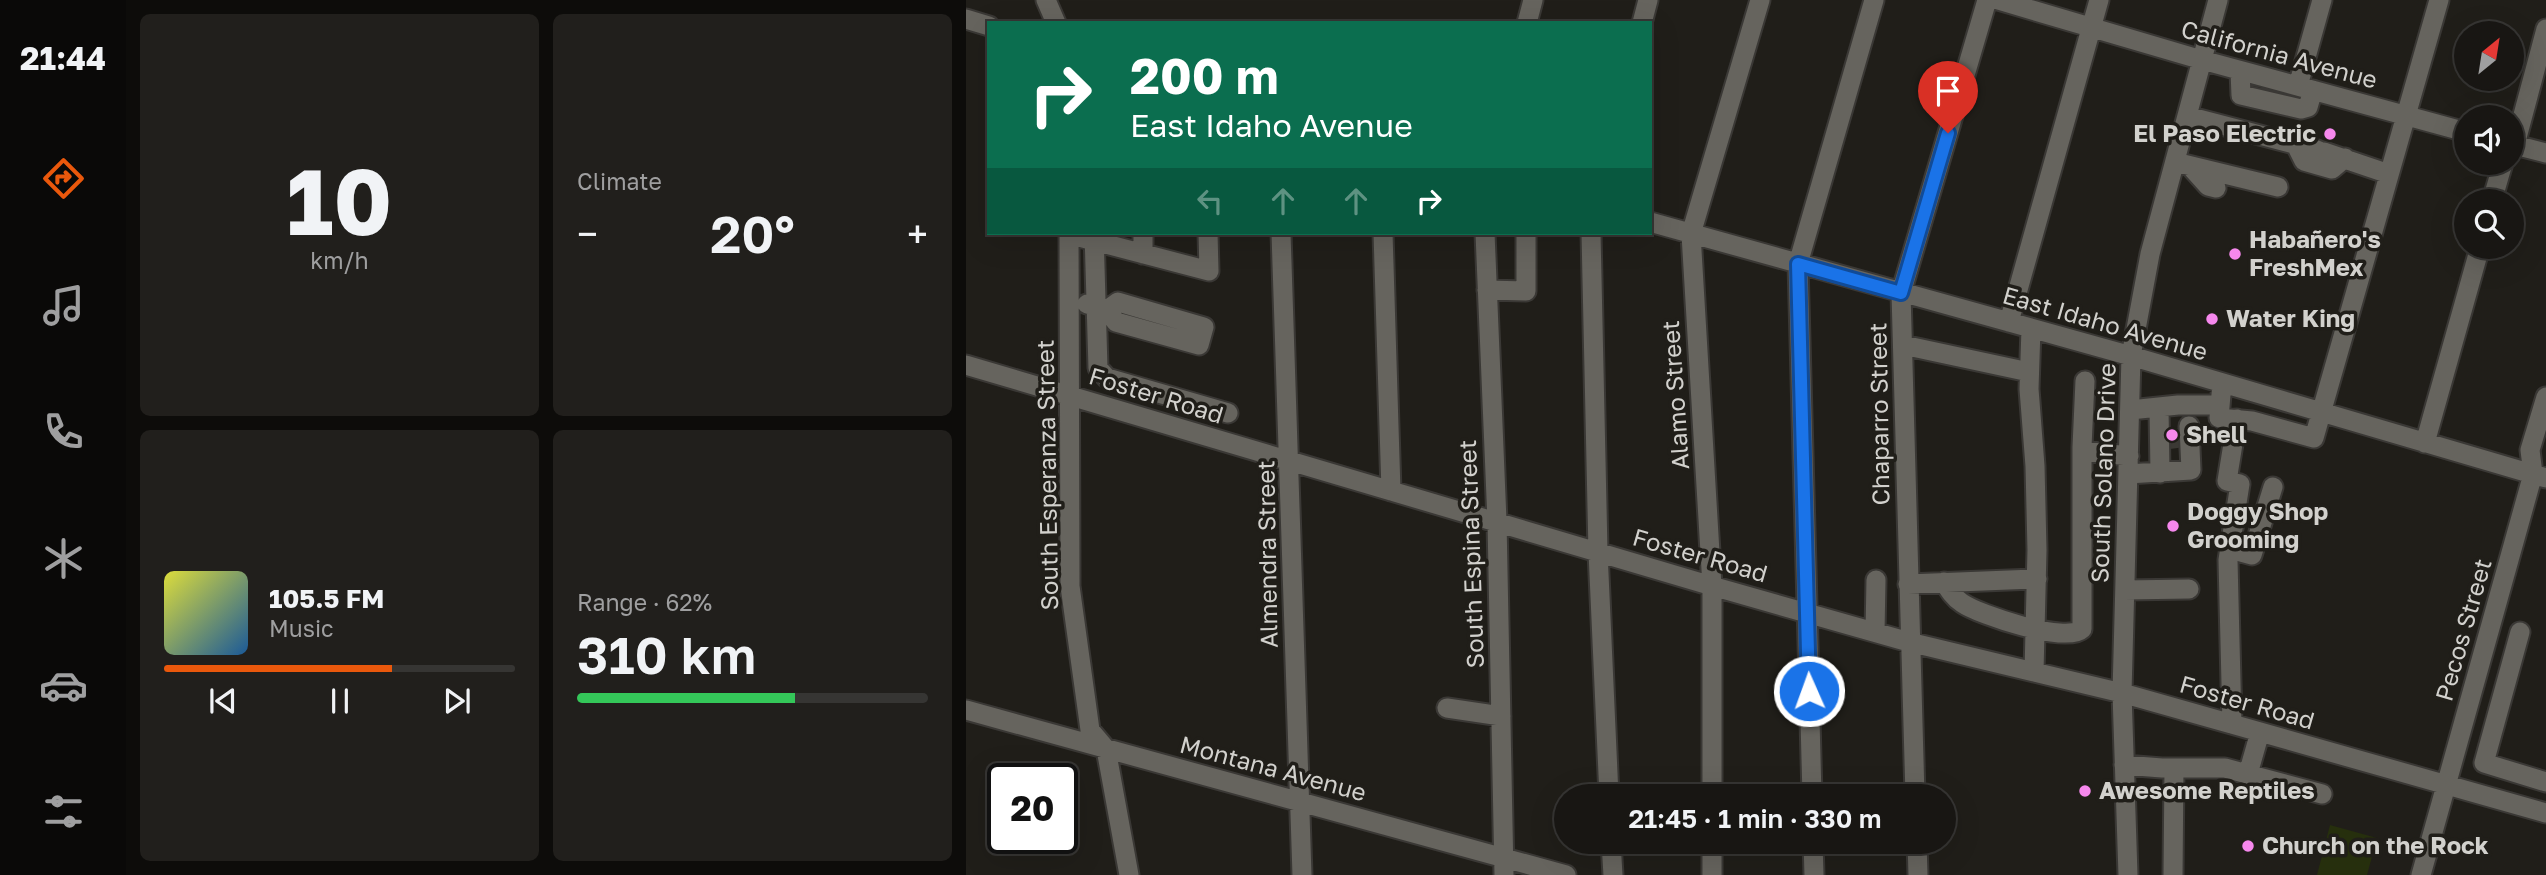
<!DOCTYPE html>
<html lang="en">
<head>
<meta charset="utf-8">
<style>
  body { margin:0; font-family:"Golos Text",sans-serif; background:#211f1c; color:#f1f3f6; height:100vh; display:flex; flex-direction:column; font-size:26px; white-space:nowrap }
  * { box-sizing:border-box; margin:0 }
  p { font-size:23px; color:#9f9fa0 }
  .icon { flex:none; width:38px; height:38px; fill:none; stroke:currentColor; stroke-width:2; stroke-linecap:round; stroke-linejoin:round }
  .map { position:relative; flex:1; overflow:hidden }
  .drawer { display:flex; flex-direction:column; gap:14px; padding:14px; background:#0d0c0a; width:840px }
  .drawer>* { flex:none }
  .banner { position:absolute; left:21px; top:21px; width:665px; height:214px; border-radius:0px; box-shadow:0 7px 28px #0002,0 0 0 2px #363533; background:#0b6e4f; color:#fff; overflow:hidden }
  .needle { width:46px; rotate:30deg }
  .controls { position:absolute; left:1488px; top:21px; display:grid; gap:14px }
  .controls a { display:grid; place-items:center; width:70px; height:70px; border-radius:50%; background:#181613; box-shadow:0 7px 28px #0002,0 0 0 2px #363533; font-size:35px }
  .speed { position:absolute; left:21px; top:763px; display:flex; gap:14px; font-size:35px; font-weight:700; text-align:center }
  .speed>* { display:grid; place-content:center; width:91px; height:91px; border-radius:50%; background:#181613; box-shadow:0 7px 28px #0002,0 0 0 2px #363533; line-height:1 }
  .speed .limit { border:4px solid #111; border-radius:10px; background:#fff; color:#111 }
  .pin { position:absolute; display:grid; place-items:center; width:60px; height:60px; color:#fff; margin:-72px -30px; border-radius:50% 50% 50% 0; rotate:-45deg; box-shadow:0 0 7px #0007 }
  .pin .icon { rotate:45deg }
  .me { position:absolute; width:77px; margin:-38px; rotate:358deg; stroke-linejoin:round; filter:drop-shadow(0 0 5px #0008) }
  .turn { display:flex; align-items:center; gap:24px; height:147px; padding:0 28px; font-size:32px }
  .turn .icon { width:91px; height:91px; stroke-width:2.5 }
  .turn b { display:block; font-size:49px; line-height:60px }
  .lanes { display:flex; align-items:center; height:66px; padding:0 28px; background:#0003; justify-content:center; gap:35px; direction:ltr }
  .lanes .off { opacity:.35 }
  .big { font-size:52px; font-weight:600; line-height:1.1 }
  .drawer .widget { flex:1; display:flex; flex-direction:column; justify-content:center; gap:10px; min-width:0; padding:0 24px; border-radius:10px; background:#211f1c }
  .drawer .dial { align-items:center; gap:0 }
  .dial b { font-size:91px; line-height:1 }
  .song { display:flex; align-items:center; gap:21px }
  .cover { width:84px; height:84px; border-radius:10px; background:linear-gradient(135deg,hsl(60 70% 55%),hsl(210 70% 35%)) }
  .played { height:7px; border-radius:4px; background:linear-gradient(90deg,#ea580c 65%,#363533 65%) }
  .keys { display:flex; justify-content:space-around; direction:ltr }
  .heat { display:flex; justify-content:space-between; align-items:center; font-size:38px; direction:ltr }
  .charge { height:10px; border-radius:5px; background:linear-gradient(90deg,#34c759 62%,#363533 0) }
  .drawer .tiles { flex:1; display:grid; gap:14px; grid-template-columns:repeat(2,1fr) }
  .trip { position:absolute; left:588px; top:784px; width:402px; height:70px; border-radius:35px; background:#181613; box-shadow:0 7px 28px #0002,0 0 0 2px #363533; font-weight:600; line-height:70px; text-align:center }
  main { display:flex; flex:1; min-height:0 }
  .tab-bar { display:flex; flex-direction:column; width:126px; justify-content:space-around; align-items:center; background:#0a0908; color:#9f9fa0 }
  .tab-bar .icon { width:49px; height:49px }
  .tab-bar .selected { color:#ea580c }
  .tab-bar b { font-size:32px; color:#f1f3f6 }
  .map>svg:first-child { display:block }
  .pitch { fill:#262f0d }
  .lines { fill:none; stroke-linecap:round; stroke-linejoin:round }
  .minor-tunnel { stroke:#3b3934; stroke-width:19; stroke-dasharray:19 10; stroke-linecap:butt }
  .minor-casing { stroke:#3a3835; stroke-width:23 }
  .minor { stroke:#66645e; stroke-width:19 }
  .route-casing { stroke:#114b97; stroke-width:18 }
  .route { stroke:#1a73e8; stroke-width:12 }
  .poi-dot { fill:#f688ed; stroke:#201e19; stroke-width:2.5 }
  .labels { text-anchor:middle; stroke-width:7; stroke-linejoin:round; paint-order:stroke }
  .street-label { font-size:24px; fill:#d2d1cd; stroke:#201e19 }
  .poi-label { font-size:24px; font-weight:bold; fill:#d2d1cd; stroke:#201e19; text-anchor:start }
</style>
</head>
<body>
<main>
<nav class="tab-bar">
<b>21:44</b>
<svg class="icon selected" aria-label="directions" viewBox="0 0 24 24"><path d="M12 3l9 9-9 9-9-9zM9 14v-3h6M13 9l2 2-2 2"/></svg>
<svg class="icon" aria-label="music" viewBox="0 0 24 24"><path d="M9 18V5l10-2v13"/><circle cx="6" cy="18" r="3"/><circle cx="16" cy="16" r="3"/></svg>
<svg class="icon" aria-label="phone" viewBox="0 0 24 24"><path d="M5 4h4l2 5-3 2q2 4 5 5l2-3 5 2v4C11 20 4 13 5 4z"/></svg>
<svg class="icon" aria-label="climate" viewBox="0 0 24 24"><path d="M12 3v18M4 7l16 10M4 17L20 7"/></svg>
<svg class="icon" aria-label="car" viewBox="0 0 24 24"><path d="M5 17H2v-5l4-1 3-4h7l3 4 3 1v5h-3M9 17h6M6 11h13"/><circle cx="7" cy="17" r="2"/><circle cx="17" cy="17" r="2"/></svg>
<svg class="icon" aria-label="filters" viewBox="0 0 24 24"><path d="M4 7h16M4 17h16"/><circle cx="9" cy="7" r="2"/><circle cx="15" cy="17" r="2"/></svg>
</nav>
<section class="drawer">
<div class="tiles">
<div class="widget dial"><b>10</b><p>km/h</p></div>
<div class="widget"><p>Climate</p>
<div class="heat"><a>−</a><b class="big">20°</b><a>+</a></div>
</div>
<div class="widget">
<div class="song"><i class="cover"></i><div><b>105.5 FM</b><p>Music</p></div></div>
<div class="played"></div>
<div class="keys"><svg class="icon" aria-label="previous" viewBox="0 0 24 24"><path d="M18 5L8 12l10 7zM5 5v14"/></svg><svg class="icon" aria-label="pause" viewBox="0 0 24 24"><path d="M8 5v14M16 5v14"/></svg><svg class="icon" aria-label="next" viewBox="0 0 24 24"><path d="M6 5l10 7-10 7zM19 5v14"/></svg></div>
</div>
<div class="widget"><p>Range · 62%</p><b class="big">310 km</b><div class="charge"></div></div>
</div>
</section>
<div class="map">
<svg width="1580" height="875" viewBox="0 0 1580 875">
  <rect width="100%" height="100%" fill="#201e19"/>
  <path class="pitch" d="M1364,825L1411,838L1401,875H1351Z"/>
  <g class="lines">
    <path class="minor-tunnel" d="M1199,440L1214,438"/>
    <g class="minor-casing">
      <path id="minor" d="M80,0L90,23
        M1032,0L1236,60L1500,132
        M0,19L23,26
        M561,23L567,0
        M676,23L682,0
        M1274,71L1275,95L1335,109L1342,107L1347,90
        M1332,86L1356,0
        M1221,116L1351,150
        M1545,144L1580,153
        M1330,145L1338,161L1366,169L1379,158
        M1545,150L1549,145L1580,29
        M1358,152L1423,174
        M1209,162L1312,187
        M1224,166L1242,186L1250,188
        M1526,201L1537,163
        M684,222L1165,356L1580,478
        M103,233L104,586L124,730L140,749L163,875
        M128,233L132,368L141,378L262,413
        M177,233V254
        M315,233C324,447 327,661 336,875
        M417,233L425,491
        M519,233L531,521L538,875
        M625,233L632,552L643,796
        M117,238L243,271L242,233
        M521,290L560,291V233
        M121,304L141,310L150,322L233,345L238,327L152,302L141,310
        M1043,322L1133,0
        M1065,328L1063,389L1069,466L1071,550L1068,672
        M937,345L1063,372
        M0,365L746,586L943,642L1156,693L1580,813
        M1256,383L1253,418L1286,421L1348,438L1473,0
        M1193,408L1194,473
        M1164,410L1212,405H1253
        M1459,443L1514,247
        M1116,451L1163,456
        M1162,474L1225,470L1223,426
        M1264,549L1286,555L1307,487
        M978,582C983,590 988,598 996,603C1013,615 1101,644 1116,629V447L1119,381
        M942,584L1071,579
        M1159,590L1223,589
        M909,632L910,580
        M1554,632L1518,763L1580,782
        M481,708L535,716
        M0,710L600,875
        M1266,724L1262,560L1274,484L1261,481L1271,419
        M1158,765L1196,768H1259L1356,794
        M1282,774L1294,732
        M746,796V586L725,234L794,0
        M846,796L832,264L908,0
        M949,796L935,293L1021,0
        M645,842L647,875
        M847,842L848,875
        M951,842L952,875
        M746,875V842
        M1162,875L1156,693L1165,356L1184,254L1252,0
        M1207,875L1208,768
        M1455,875L1567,474L1564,450L1580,397"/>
    </g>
    <use href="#minor" class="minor"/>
  </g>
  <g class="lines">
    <g class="route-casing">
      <path id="route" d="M843,691L832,264L935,293L982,133"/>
    </g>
    <use href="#route" class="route"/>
  </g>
  <g class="poi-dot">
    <circle cx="1364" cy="134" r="7"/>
    <circle cx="1269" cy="254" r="7"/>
    <circle cx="1246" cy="319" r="7"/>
    <circle cx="1206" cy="435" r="7"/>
    <circle cx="1207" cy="526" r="7"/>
    <circle cx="1119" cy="791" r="7"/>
    <circle cx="1282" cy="846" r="7"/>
  </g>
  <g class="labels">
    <g class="street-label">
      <text transform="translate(1313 55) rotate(15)" y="8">California Avenue</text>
      <text transform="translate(1139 324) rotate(16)" y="8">East Idaho Avenue</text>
      <text transform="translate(710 395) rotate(-94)" y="8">Alamo Street</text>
      <text transform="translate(190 396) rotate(17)" y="8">Foster Road</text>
      <text transform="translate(914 414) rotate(-91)" y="8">Chaparro Street</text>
      <text transform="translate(1138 473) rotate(-88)" y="8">South Solano Drive</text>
      <text transform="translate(82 475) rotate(-91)" y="8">South Esperanza Street</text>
      <text transform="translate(302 554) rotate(-91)" y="8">Almendra Street</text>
      <text transform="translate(506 554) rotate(-92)" y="8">South Espina Street</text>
      <text transform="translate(734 556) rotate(16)" y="8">Foster Road</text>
      <text transform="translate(1498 630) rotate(-74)" y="8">Pecos Street</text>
      <text transform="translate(1281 703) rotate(16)" y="8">Foster Road</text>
      <text transform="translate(307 769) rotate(15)" y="8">Montana Avenue</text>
    </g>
    <g class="poi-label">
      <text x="1350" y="142" text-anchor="end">El Paso Electric</text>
      <text x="1283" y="248">Habañero's<tspan x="1283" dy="28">FreshMex</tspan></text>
      <text x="1260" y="327">Water King</text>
      <text x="1220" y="443">Shell</text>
      <text x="1221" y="520">Doggy Shop<tspan x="1221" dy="28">Grooming</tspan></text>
      <text x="1133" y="799">Awesome Reptiles</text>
      <text x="1296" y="854">Church on the Rock</text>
    </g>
  </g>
</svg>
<div class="controls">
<a><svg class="needle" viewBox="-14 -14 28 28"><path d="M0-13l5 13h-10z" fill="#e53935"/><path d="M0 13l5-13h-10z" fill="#9f9fa0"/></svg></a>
<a><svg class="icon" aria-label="sound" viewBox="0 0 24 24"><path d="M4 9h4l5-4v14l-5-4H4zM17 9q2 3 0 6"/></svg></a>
<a><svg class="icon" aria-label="search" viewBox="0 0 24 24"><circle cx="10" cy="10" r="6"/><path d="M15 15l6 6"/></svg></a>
</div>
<div class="speed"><div class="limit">20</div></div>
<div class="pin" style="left:982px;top:133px;background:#d93025"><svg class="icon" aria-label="arrive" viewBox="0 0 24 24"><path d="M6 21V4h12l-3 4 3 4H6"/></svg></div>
<svg class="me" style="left:843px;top:691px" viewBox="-20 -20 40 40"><circle r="17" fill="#1a73e8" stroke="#fff" stroke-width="3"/><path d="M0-11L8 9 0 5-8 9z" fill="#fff"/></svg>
<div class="trip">21:45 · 1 min · 330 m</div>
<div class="banner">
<div class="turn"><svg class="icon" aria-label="right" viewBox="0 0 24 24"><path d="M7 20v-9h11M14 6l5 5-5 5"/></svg><div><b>200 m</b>East Idaho Avenue</div></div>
<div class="lanes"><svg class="icon off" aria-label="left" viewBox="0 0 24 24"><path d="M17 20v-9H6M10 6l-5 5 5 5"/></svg><svg class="icon off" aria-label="ahead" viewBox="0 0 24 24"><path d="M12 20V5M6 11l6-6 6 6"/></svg><svg class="icon off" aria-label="ahead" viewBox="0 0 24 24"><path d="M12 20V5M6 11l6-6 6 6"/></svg><svg class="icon" aria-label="right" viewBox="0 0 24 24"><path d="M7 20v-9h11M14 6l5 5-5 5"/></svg></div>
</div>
</div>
</main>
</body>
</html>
